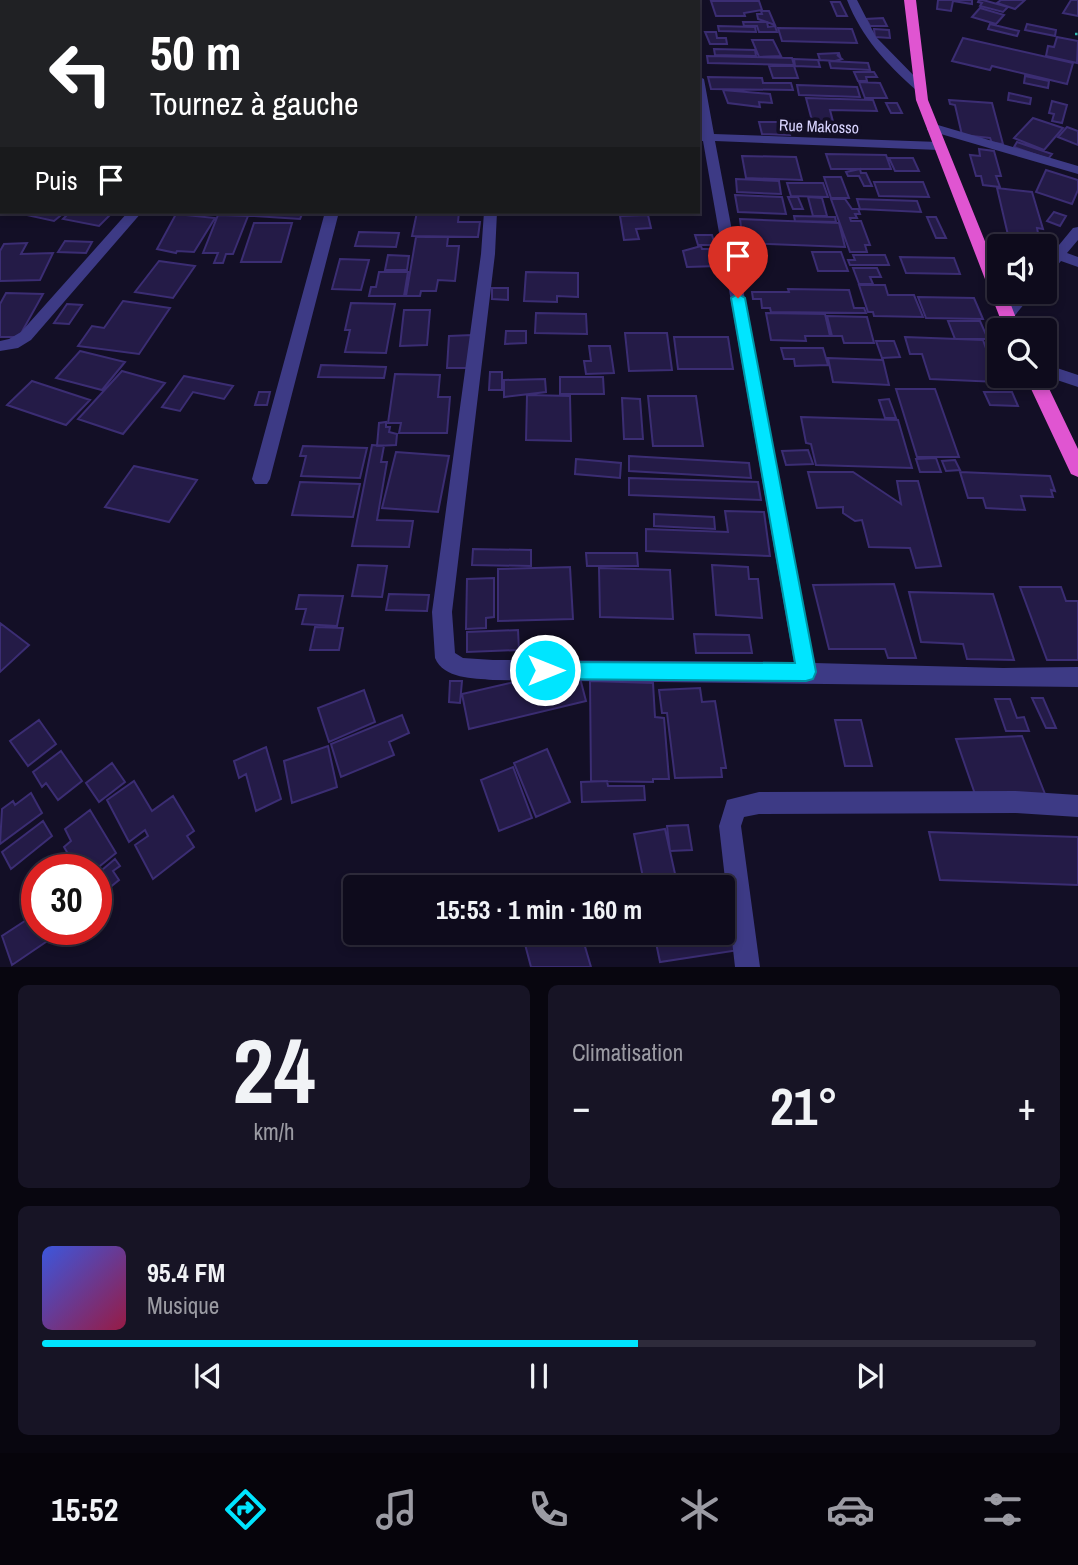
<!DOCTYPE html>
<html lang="fr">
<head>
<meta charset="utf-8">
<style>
  body { margin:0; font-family:"Archivo Narrow",sans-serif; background:#171425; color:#f1f3f6; height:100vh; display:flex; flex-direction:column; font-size:26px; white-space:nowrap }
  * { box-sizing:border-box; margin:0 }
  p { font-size:23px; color:#9b9ba3 }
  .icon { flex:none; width:38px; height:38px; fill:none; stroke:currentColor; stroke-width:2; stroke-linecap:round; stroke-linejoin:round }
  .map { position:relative; height:967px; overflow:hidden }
  .drawer { display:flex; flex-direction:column; gap:18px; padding:18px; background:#08060f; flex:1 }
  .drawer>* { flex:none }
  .hud { position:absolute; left:0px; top:0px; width:700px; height:214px; box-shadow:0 4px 10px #0003,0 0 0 2px #2e2b3b; background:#202124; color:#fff; overflow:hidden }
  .tools { position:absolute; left:987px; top:234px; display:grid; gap:14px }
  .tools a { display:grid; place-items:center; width:70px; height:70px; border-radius:7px; background:#0e0b1c; box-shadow:0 4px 10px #0003,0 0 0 2px #2e2b3b; font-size:35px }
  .speed { position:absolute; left:21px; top:854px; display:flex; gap:14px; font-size:35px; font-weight:700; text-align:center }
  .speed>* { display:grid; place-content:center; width:91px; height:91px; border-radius:50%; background:#0e0b1c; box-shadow:0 4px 10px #0003,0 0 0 2px #2e2b3b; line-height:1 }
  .speed .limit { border:10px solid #d22; background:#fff; color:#111 }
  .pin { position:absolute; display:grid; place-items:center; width:60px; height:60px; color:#fff; margin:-72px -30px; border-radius:50% 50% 50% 0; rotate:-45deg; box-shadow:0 0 7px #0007 }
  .pin .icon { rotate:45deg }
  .me { position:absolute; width:77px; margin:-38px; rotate:90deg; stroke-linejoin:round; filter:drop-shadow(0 0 5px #0008) }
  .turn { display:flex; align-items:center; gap:24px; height:147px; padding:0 35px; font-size:32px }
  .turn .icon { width:91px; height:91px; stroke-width:2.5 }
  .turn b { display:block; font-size:49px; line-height:60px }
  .then { display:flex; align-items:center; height:66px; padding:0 35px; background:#0003; gap:14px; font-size:26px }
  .big { font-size:52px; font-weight:800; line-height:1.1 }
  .drawer .widget { flex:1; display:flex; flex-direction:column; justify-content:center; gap:10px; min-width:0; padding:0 24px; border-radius:10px; background:#171425 }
  .drawer .dial { align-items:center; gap:0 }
  .dial b { font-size:91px; line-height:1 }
  .song { display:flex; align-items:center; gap:21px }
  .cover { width:84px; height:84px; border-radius:10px; background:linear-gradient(135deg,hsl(230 70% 55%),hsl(340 70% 35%)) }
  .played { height:7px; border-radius:4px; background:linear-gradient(90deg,#00e5ff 60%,#2e2b3b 60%) }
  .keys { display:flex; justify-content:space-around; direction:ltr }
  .heat { display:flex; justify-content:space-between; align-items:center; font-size:38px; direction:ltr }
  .drawer .tiles { flex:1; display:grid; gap:18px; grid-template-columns:1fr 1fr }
  .widget:last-child { grid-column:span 2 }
  .trip { position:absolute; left:343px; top:875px; width:392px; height:70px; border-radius:7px; background:#0e0b1c; box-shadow:0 4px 10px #0003,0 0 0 2px #2e2b3b; font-weight:800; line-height:70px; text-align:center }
  .menu { display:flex; height:112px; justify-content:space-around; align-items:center; background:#06040b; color:#9b9ba3 }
  .menu .icon { width:49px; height:49px }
  .menu .active { color:#00e5ff }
  .menu b { font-size:32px; color:#f1f3f6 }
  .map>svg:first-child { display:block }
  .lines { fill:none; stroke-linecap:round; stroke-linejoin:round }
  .river { fill:#0c2248; fill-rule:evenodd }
  .building { fill:#241b47; stroke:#3b2d73; stroke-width:2 }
  .path { stroke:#2fb8b0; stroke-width:2.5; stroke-dasharray:2.5 3.5; stroke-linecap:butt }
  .minor { fill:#3d3a85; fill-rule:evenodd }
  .trunk { fill:#e055d1; fill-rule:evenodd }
  .route { fill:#00e5ff; stroke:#0095a6; stroke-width:2 }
  .labels { text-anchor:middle; stroke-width:7; stroke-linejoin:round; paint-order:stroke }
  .far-street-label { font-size:16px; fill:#d9d4ff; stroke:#130f26 }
</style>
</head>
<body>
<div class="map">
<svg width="1078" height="967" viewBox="0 0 1078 967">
  <rect width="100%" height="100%" fill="#130f26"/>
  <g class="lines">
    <path class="river" d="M203,0H235L202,2Z
      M0,49H2V69H0Z"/>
  </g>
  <path class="building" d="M938,0H972V4L953,1L951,11L937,9Z
    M979,0H983L1008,7L1003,12L980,6L982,3L978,2Z
    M1001,0H1025L1015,9L997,3Z
    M1071,0H1078V16L1063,13Z
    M711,1H759L762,10L744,13L745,16H716Z
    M831,2H840L847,16H837Z
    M980,8L1004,15L996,24L972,17Z
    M761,11H769L775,25L758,19L757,14H762Z
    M883,18L887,26H870L866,19Z
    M743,22H767L768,27L775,26L777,32H759L757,26H744Z
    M990,24L1019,31L1017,36L988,29Z
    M1027,24L1056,30L1055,36L1025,30Z
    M718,26L755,27L756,32L719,31Z
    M778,28L852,29L857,43L782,41Z
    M874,29L889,30L890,38L875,37Z
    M705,32H716L717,38H726L727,44H710Z
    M1057,37L1078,41L1077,63L1046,56L1048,46L1054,47Z
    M963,38L1073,63L1067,84L992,66L990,70L952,61Z
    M752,40H773L781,56L759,57Z
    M714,49L755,50L756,56L715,55Z
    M839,53L840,56L837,55L842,59L835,61L820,60L818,54Z
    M707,56L792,58L794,65L708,63Z
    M794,59L818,60L820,67L795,66Z
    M829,61L868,63L870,70L831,68Z
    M769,66H794L798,78H773Z
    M854,72H874L877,77H866L867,81H858Z
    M1025,76L1049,81L1048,88L1024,83Z
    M708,77L762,78L763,83H791L793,90L711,89Z
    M859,82L880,83L887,98H865Z
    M797,85L857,87L860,97L799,95Z
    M723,90L770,94L772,103L759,102L760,107L728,103Z
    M1009,93L1031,98L1030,104L1008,100Z
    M806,98L873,100L877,111L830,110L836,133L815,132Z
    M949,100L992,103L1003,144L992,143L990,138L962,135L955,105L950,104Z
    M1052,101L1067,105L1062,123L1052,121L1054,114L1049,113Z
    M886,103H897L902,113H891Z
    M1033,118L1063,128L1044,150L1014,138Z
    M759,122H787L790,135L762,134Z
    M1067,127L1078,131V145L1058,137Z
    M1017,142L1052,154L1048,159L1014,147Z
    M979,149L994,151L1001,176H996L1000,187L983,185L981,176H976L970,155L980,156Z
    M826,154L886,155L891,169H831Z
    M742,156L796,157L802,180L746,178Z
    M889,158H913L919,171H895Z
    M860,169L861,173H866L872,186H864L859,176H848L846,172Z
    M1046,170L1078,180V190L1072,204L1036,192Z
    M824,177H841L849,198H831Z
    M736,179L779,181L781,194L737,192Z
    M874,182H923L929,197L879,196Z
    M787,183H823L828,197L791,196Z
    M997,188L1032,192L1043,229L1037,228L1039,238L1008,235Z
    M735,195L782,197L786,214L738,212Z
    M788,197H798L803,209H793Z
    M808,197L822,198L827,216H813Z
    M831,199H845L852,209H858L860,214H855L857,218H850L851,221H861L870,245H865L867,252H850Z
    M857,199L917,201L921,212L860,209Z
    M24,212H65L54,221L22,214Z
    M70,212H113L99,226L63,219Z
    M241,212H303L300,219L239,215Z
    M417,212H459L458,222H480L478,237L412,236Z
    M1054,212L1066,216L1060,226L1047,221Z
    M176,214L215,218L194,252L177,251L176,253L157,249Z
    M218,215L248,216L233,254H226L223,263H214L218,253H203Z
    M648,215L651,228L636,229L639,239L624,240L620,216Z
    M794,216L835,217L836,222L795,221Z
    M927,217H936L946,238H936Z
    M740,219L839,223L845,247L743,243Z
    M254,223H292L281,262H241Z
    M359,232L399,233L396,247L355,246Z
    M695,235H712L715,245H698Z
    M416,237H448L447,246H459L455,281L438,280L436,291H421L420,296H406Z
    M65,241L92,242L86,253L58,252Z
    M27,243L21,254L53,253L40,280L0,281V251L4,244Z
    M701,246L702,249H719L721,255L715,256L718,266L687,267L683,251Z
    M812,252H841L848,271H818Z
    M388,255L409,256L407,270H385Z
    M853,255H885L889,265H850L848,260H855Z
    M900,257L954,258L960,274L906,273Z
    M340,259L369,260L361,290L332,289Z
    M159,261L195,266L173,298L135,292Z
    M853,268H877L881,277H870L873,284H859Z
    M379,272H408L404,296H369L371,287H376Z
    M526,272L578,273V297L557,296V302L524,301Z
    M859,285H885L888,295H914L923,317L874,316L873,312H868Z
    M492,288H508V300L492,299Z
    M788,289L849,290L854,308H864L866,313L771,312L770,308H762L761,299H753L752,292H789Z
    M6,293L43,294L19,337H0V304Z
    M918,297L974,298L983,319L926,318Z
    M123,301L170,308L139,354L78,346L92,326L104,328Z
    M351,303L395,304L386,353L345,352L350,330H345Z
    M67,304L82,305L69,324L54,323Z
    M404,310H430L427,345L400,346Z
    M536,313L586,314L587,334L535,333Z
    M766,313L825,314L830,336H805L806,341L771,340Z
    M827,316L867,317L874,343H844L842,336H832Z
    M948,321H980L988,339H955Z
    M506,331H526V343L505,344Z
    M625,333H667L672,370L629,371Z
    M472,335L470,368H447L449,336Z
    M674,337H728L733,369H678Z
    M905,337L983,340L998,382L930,379L922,354H910Z
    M876,341H894L900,357L882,358Z
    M589,346H610L614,373L586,374L584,361H591Z
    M781,348H823L828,365L795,366L794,359H784Z
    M80,351L125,362L102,390L56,378Z
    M828,358L883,360L889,385L833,382Z
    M321,365L386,367L384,378L318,377Z
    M122,371L165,383L123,434L78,419Z
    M490,372H502V390H489Z
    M395,374L440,375L438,397H450L447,433H399L401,423H388Z
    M184,376L233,386L224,399L193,392L180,411L162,407Z
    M560,377H603L604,394H560Z
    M545,379L546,392L504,397V380Z
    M32,381L90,400L66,425L7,405Z
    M896,389H935L959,457H917Z
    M259,392H270L267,405H255Z
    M984,392H1012L1018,406L990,405Z
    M527,395L570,396L571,441L526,440Z
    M648,396H696L703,446H653Z
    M622,398L640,399L643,439H624Z
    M889,399L896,418H885L879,400Z
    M801,417L898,420L912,468L816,465L811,444L806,443Z
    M386,422V427H390L389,432L397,434L396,445L377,446L379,423Z
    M372,445L384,446L381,462H387L377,520L413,521L409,547L352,546Z
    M303,446L367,448L360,478L301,476L306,456H300Z
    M808,450L813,464L786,465L782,451Z
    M396,452L449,456L438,512L382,508Z
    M629,456L749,463L751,478L629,471Z
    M936,458L941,472H920L916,459Z
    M576,459L621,463L620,478L575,474Z
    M955,460L960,470L946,471L942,461Z
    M134,466L197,480L169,522L105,507Z
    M808,472H853L901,504L897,481H918L941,566L916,568L910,548L869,547L862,520L855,521L843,513V507L817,508Z
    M960,472L1050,476L1055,491L1051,490L1053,497L1021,496L1025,510L986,508L983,498H968Z
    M629,478L758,482L761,500L629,495Z
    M300,482L360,484L353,517L292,515Z
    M725,511L764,512L770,556L646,551V529L728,532Z
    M654,514L714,517L715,529L654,526Z
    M473,549L531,550V566L472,565Z
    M586,553H637L638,566H587Z
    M358,565L387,566L382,597L352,596Z
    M712,565L748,567L749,579H758L762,618L716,615Z
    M570,567L573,619L498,621V569Z
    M599,568L670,570L673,619L600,617Z
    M494,578V617L486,618V628L466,629L467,579Z
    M894,584L916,658H888L885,649H829L813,585Z
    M1020,587H1061L1066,601H1078V660H1047Z
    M909,592L993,594L1014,660L967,659L963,644L921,642Z
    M389,594L429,595L427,611L386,610Z
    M299,595L343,596L337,626L302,624L306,609H296Z
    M0,623L29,645L0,672Z
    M315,627L343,628L339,650H310Z
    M518,630L519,650L467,652V632Z
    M694,634L749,635L752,653H696Z
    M580,678L586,701L469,729L462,694L519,681L522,692Z
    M450,681H462L460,703L449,702Z
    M590,681L653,683L655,717L664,718L669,779H653V782L591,781Z
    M700,688L702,702L715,701L726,768H721L722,777L675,778L667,713H662L659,690Z
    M364,690L375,722L329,742L318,708Z
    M1032,698H1043L1056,728H1046Z
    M995,699H1010L1017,718L1024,717L1029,731H1006Z
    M402,715L409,733L389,742L394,755L341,777L331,744Z
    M39,720L56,744L28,766L10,741Z
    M835,720H861L872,766H845Z
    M1022,736L1045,794L976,797L956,739Z
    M328,746L337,787L292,803L284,761Z
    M266,747L281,799L256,811L246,774L239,778L234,761Z
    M547,749L570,802L536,817L514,763Z
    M61,751L82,781L58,800L46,783L42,787L33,772Z
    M112,763L125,782L99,802L86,783Z
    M513,767L532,818L499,831L481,780Z
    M134,781L152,811L173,796L194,831L187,836L194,847L153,879L135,845L148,836L145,830L129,842L107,800Z
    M607,781L608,786H644L645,800L582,802L581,782Z
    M31,793L42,813L0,844L2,809L13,801L15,805Z
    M90,810L116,853L95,870H90L82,858L74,864L64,847L71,841L65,829Z
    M43,821L52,836L11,869L2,852Z
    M688,825L692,850L670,851L667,826Z
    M665,829L678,887H645L634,834Z
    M929,832L1078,837V885L940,880Z
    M115,859L120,866L113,871L119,880L97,898L96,885L106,877L102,870Z
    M727,906L739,950L660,962L654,933H723V907Z
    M37,913V929H65L12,965L2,936Z
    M522,933H581L591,967H531Z"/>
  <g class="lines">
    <path class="path" d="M1075,34H1078"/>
    <path class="minor" d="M386,0H396L385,2Z
      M509,0H519V2H509Z
      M680,0H690V2H680Z
      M847,0H857L876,37L924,86V90H916C886,63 862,38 847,0Z
      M0,48H2V55H0Z
      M698,76L704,79L714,134L939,142L945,146L939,150L715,141L814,663L1003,668L1078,667V687L493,680C473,678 444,679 435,658L432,612L481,254L484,212H497L495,254L452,612L455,653L463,658L493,660L794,662L703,141H698V133H702L698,113Z
      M0,83H2L0,90Z
      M931,123L1078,166V174L927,130V124Z
      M0,165H2V173H0Z
      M128,212H142L31,340L18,348L0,351V341L9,339L21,332Z
      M325,212H339L270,479L267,484H255L252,479Z
      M1078,227V240L1067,253L1078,257V267L1061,261L1050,274L1045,276V262L1073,228Z
      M1019,292H1034L1012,319H1002L1000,315L1002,311Z
      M1045,364L1078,375V387L1045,376Z
      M1016,791L1078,795V817L1016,813L759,814L744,817L741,826L760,967H735L719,826L727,800L759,792Z"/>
    <path class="trunk" d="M904,0H916L928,100L999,276V292H1006L1021,331H1005L916,100Z
      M1025,376H1043L1078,449V477L1071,474Z"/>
  </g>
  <path class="route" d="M738,294L745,298L816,672L813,679L806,681L545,679L539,676L536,670L539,664L545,662L795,663L731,298Z"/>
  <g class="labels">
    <g class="far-street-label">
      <text transform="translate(819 126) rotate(2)" y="6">Rue Makosso</text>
    </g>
  </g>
</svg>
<div class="tools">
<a><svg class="icon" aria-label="sound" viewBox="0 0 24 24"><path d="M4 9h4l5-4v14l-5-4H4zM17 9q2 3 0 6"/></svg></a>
<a><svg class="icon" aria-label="search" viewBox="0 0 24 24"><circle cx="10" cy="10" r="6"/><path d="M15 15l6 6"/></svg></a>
</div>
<div class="speed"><div class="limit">30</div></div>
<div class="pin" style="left:738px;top:298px;background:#d93025"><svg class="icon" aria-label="arrive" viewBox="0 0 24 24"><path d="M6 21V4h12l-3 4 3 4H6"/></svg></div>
<svg class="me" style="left:545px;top:670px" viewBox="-20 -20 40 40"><circle r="17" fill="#00e5ff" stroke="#fff" stroke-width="3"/><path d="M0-11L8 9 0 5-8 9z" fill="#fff"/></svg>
<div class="trip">15:53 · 1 min · 160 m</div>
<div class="hud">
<div class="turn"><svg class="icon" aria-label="left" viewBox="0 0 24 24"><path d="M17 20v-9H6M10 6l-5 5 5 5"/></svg><div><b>50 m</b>Tournez à gauche</div></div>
<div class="then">Puis<svg class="icon" aria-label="arrive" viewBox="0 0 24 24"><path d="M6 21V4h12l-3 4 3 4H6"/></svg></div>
</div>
</div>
<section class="drawer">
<div class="tiles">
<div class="widget dial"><b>24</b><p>km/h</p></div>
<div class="widget"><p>Climatisation</p>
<div class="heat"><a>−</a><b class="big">21°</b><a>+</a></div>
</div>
<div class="widget">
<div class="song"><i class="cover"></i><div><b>95.4 FM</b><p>Musique</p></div></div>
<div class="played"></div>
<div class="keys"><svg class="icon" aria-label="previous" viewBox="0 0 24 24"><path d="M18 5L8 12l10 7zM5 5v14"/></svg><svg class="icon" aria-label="pause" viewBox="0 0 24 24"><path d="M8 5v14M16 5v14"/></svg><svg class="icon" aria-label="next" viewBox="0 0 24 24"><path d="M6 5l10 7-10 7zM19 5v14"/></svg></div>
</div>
</div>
</section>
<nav class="menu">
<b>15:52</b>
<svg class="icon active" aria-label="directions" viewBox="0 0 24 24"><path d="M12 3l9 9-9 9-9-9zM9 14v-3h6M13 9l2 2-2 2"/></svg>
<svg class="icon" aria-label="music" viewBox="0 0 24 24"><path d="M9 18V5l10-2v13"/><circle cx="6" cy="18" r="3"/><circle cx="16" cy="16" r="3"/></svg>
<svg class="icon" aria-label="phone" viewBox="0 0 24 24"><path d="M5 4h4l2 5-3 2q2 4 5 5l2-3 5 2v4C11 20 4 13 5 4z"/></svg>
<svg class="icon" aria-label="climate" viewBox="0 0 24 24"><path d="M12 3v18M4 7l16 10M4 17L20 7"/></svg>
<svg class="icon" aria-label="car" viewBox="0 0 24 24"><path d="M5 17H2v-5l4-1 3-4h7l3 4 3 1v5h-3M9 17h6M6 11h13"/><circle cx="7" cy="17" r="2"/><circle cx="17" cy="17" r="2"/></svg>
<svg class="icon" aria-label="filters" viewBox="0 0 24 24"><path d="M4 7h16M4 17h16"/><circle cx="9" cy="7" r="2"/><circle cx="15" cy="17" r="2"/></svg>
</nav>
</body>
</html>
